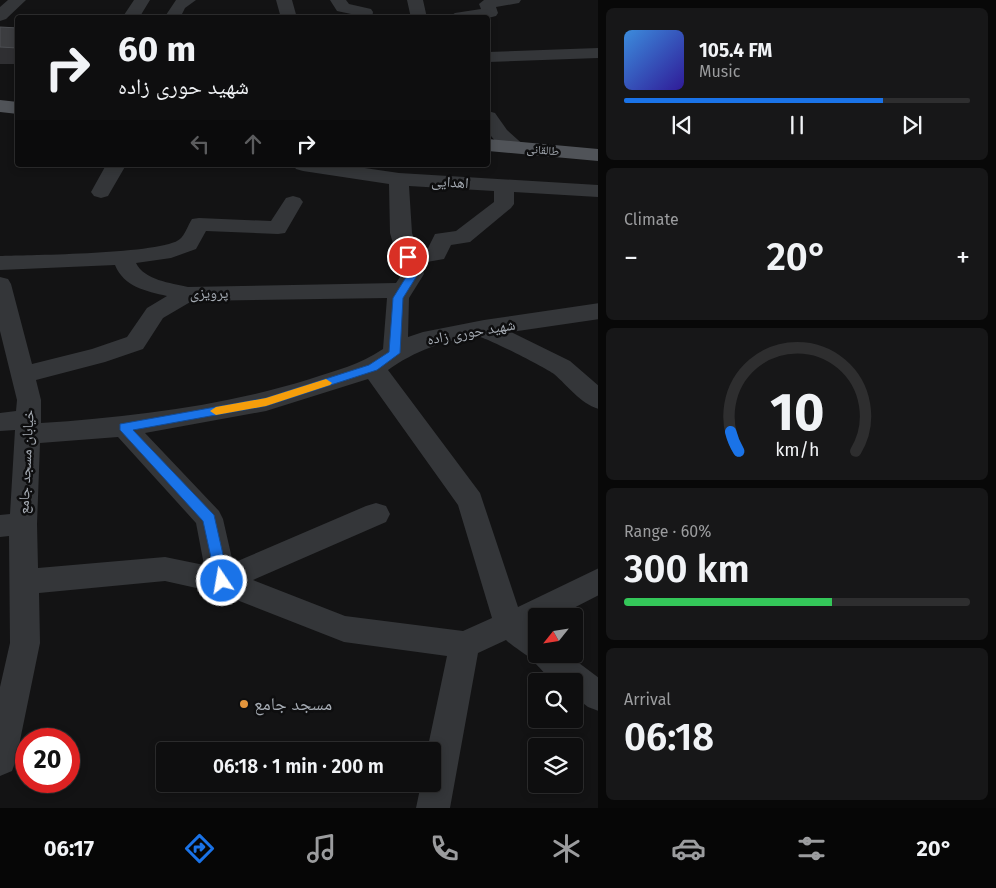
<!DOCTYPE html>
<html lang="en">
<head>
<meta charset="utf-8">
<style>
  body { margin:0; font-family:"Fira Sans","Noto Naskh Arabic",sans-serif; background:#171718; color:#f1f3f6; height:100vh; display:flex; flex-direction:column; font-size:19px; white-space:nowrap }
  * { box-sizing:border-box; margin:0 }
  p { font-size:16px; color:#9b9c9e }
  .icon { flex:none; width:28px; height:28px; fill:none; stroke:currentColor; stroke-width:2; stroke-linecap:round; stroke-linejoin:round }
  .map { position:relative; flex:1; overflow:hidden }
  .panel { display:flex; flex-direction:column; gap:8px; padding:8px; background:#080808; width:398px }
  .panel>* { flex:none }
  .hud { position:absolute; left:15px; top:15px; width:475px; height:152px; border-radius:5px; box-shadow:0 2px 8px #0003,0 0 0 1px #2e2e2f; background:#0e0e0f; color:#f1f3f6; overflow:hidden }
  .needle { width:32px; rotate:240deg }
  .controls { position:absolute; left:528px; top:608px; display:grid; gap:10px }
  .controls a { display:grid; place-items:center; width:55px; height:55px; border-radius:5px; background:#0e0e0f; box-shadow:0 2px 8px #0003,0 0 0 1px #2e2e2f; font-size:25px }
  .speed { position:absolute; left:15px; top:728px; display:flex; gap:10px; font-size:25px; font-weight:700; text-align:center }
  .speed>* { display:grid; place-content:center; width:65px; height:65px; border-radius:50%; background:#0e0e0f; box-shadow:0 2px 8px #0003,0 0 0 1px #2e2e2f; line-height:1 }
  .speed .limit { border:8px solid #d22; background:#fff; color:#111 }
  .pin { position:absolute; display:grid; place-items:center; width:42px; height:42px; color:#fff; margin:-21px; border:2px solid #fff; border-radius:50%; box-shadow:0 1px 5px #0007 }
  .me { position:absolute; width:55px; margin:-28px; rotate:348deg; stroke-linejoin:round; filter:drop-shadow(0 0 4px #0008) }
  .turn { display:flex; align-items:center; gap:18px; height:105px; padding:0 20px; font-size:22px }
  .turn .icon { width:65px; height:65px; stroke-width:2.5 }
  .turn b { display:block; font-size:35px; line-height:42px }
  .lanes { display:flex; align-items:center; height:48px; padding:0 20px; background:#0003; justify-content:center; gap:25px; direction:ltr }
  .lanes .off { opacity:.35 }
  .big { font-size:38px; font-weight:600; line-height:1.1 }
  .panel .tile { flex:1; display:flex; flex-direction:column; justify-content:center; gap:8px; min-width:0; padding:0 18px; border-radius:8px; background:#171718 }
  .panel .dial { align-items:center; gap:0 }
  .dial svg { height:130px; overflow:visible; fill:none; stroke:#2e2e2f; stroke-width:7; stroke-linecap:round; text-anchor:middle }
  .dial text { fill:#f1f3f6; stroke:none }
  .song { display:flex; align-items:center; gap:15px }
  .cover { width:60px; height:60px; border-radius:8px; background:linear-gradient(135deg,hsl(210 70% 55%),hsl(250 70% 35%)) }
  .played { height:5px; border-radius:2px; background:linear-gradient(90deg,#1a73e8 75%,#2e2e2f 75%) }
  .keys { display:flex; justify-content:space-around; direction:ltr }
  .heat { display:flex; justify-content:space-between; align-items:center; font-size:28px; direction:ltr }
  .charge { height:8px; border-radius:4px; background:linear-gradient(90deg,#34c759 60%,#2e2e2f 0) }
  .trip { position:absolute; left:156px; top:742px; width:285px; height:50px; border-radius:5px; background:#0e0e0f; box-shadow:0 2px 8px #0003,0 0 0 1px #2e2e2f; font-weight:600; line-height:50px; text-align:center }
  .dock { display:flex; height:80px; justify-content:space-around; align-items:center; background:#060606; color:#9b9c9e }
  .dock .icon { width:35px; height:35px }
  .dock .selected { color:#1a73e8 }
  .dock b { font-size:22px; color:#f1f3f6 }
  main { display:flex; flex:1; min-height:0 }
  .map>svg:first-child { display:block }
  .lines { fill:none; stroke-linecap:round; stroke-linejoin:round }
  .minor { fill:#343639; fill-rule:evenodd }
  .major { fill:#505358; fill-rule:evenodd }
  .wall { fill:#2f2f32 }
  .building { fill:#3c3d40; stroke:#4c4e52 }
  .route { fill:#1a73e8; stroke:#114b97 }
  .slow { fill:#f59e0b }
  .poi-dot { fill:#e3953c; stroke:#0e0e0f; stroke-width:2 }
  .labels { text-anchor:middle; stroke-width:5; stroke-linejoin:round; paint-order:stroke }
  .far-street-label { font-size:12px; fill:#a6acb4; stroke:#0e0e0f }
  .street-label { font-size:15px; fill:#a6acb4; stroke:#0e0e0f }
  .near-poi-label { font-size:18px; fill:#a6acb4; stroke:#0e0e0f; text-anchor:start }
</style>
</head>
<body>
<main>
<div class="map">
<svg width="599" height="808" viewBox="0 0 599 808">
  <rect width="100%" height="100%" fill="#131314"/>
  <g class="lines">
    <path class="minor" d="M8,0H26L6,19L0,21V7Z
      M134,0H150L139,18H122Z
      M176,0H196L185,8L180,18H164Z
      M276,0H292L297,18H281Z
      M330,0H346L349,4L371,9L373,12L372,18H356V15L337,11Z
      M407,0H423L427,18H411Z
      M484,0H521L519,3L496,7L498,13L496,16L488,18H447L455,13L481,9L479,4Z
      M599,48V58L488,62V52Z
      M488,111L495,113L507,130L527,148L524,152C511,155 494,143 488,131C486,126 487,116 488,111Z
      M106,165H126L108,196L101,198L94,196L91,192Z
      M293,165H344L399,173L599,185V197L514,192V204L511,208L470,242L451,245L444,259L421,263L424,274L409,298L408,337L423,332L484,320L599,303V319L511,332L570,361L599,386V409C581,404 568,386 554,374C547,369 486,337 479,337C447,338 413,352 388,370L480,493L518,607L599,568V595L558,616H536V626L534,627L536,629V654H567L599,678V711L588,707L574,696V681C548,681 548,676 531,659C527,655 512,646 506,640L478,653L450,808H416L421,784H432V751H427L447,656L344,642L219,593L165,581L39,593L40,643L16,760L12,771L0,776V687L10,643L9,536L0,537V515L10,514L15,430L0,431V413L16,411L17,400L0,331V277L8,279L11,284L32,364L92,349L127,337L147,308L167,296C146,291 124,287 115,265L0,270V256C29,255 164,254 180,239C185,235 188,225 192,219L199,218L271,221L286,198L293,196L300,198L303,202L285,233L278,234L206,231L196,249L171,258L136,263C144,280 171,283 188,287L396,283L402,274L390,233L389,184L303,171L296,169ZM409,186L494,191V202L456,231L435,234L428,248L417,249L412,233ZM387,298L383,349C359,365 337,370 310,379C223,406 131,417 41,423V400L36,380L105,362L143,349L163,318L192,301ZM368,379L458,505L492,618L463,631L345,616L253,580L386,522L390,514L386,506L376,503L366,506L233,563L223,519L219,511L145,433L266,411ZM118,437L196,523L204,565L165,557L38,568L37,524L40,443Z"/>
    <path class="major" d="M0,100L18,102V114L0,112Z
      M488,139L599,149V161L488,151Z"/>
  </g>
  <path class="wall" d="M0,27L18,28V64H0Z"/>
  <path class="building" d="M0,27L18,28V48L0,47Z"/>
  <path class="route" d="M408,254L413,257L418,274L403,298L400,353L377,370L266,406L133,430L214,515L229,581L227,585H217L203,521L120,430V424L266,398L369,365L389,352L393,298L408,274L403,257Z"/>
  <path class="slow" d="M326,379L332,383L330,385L266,406L216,415L210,411L216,407L266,398Z"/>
  <circle class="poi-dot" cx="244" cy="704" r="5"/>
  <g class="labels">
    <g class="far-street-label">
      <text transform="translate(543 150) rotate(5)" y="4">طالقانی</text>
    </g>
    <g class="street-label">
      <text transform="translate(450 182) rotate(4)" y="5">اهدایی</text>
      <text x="209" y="298">پرویزی</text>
      <text transform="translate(471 332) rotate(-10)" y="5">شهید حوری زاده</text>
      <text transform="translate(26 462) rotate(-87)" y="5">خیابان مسجد جامع</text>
    </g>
    <g class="near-poi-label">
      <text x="254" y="710">مسجد جامع</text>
    </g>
  </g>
</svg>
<div class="controls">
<a><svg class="needle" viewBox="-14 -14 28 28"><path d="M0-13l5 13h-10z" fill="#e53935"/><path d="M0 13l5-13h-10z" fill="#9b9c9e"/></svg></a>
<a><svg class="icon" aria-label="search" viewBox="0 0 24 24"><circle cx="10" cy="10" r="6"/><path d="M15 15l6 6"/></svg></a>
<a><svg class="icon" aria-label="layers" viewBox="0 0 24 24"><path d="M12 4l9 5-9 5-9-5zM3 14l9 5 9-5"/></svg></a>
</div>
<div class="speed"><div class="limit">20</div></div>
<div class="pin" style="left:408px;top:257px;background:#d93025"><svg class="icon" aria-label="arrive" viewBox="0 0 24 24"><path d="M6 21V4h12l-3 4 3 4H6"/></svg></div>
<svg class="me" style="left:222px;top:581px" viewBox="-20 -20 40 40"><circle r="17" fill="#1a73e8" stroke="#fff" stroke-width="3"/><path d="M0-11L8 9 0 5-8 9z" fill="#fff"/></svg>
<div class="trip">06:18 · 1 min · 200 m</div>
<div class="hud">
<div class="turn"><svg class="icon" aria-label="right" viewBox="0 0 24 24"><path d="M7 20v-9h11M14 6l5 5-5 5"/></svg><div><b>60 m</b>شهید حوری زاده</div></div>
<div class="lanes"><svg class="icon off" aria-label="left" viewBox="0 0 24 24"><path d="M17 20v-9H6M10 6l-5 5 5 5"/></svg><svg class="icon off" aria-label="ahead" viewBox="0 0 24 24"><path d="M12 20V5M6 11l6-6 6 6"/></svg><svg class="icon" aria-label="right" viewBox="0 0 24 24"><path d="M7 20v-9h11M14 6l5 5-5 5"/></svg></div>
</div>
</div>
<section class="panel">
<div class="tile">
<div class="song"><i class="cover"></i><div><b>105.4 FM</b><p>Music</p></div></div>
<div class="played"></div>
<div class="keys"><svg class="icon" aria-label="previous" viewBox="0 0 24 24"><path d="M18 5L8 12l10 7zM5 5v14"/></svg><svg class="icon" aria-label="pause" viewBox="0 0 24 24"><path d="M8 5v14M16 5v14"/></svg><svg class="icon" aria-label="next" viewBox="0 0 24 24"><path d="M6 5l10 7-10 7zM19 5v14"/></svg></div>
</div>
<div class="tile"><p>Climate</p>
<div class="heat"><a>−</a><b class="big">20°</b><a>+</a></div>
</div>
<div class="tile dial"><svg viewBox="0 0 100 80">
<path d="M14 69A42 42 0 1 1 86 69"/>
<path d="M14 69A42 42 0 0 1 9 57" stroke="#1a73e8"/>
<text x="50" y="56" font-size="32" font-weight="700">10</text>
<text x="50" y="72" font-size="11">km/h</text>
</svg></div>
<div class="tile"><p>Range · 60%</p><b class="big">300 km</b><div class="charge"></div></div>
<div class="tile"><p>Arrival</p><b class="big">06:18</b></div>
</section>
</main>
<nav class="dock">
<b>06:17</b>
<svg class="icon selected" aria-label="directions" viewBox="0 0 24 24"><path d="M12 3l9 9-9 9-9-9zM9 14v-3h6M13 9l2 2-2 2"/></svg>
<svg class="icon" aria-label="music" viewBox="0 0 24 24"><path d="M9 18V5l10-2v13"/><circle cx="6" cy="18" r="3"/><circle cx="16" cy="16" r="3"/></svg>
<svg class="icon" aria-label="phone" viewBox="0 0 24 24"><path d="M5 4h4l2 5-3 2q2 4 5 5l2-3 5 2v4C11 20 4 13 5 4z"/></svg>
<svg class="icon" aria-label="climate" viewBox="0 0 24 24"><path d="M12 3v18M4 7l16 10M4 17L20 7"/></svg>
<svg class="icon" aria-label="car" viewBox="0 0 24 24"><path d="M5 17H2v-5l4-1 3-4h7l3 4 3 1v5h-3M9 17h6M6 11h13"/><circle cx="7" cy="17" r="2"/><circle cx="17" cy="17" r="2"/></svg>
<svg class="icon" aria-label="filters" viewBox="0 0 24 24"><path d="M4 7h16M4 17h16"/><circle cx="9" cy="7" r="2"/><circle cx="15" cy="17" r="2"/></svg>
<b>20°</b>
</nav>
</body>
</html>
